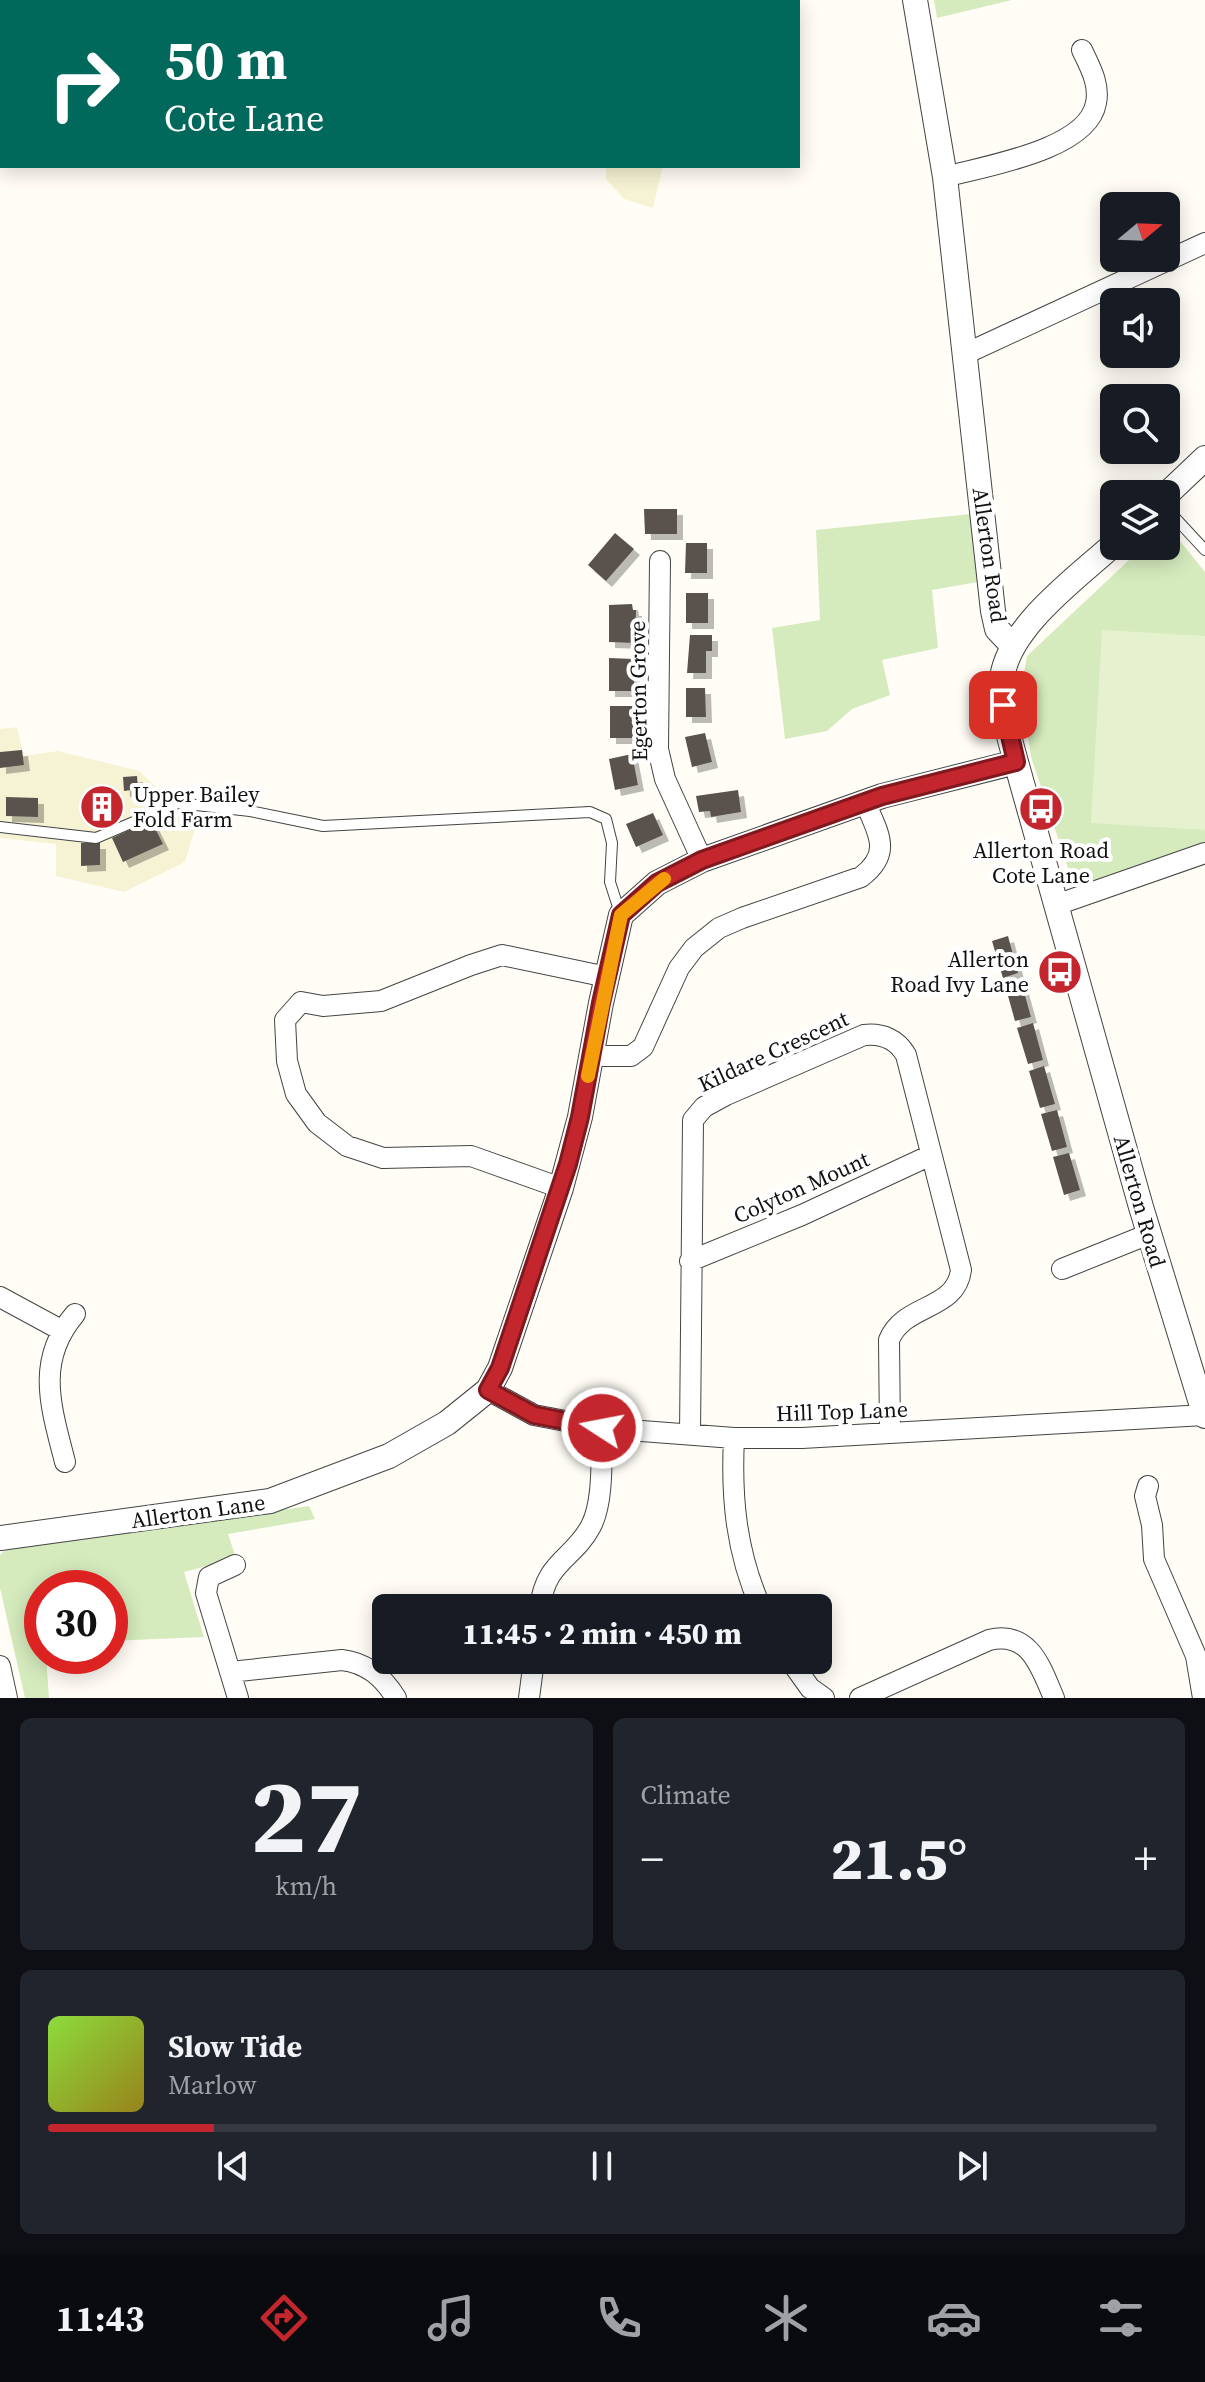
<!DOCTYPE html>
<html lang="en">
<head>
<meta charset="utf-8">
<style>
  body { margin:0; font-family:"Source Serif 4",serif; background:#20242c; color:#f1f3f6; height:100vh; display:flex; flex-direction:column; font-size:30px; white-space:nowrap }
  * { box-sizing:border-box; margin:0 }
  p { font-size:26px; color:#9ea1a6 }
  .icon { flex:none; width:44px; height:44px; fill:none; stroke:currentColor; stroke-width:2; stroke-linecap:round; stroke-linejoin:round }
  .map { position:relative; height:1698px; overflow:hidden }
  .sheet { display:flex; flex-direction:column; gap:20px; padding:20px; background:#0d0f14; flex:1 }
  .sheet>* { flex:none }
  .top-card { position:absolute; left:0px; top:0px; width:800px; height:168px; box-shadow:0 4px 20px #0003; background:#00695c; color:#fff; overflow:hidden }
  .needle { width:52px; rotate:71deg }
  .buttons { position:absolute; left:1100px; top:192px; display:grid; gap:16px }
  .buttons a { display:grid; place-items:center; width:80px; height:80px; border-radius:12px; background:#171b24; box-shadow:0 4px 20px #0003; font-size:40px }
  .speed { position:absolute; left:24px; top:1570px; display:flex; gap:16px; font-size:40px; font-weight:700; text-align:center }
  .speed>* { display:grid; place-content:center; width:104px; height:104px; border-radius:50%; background:#171b24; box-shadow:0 4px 20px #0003; line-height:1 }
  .speed .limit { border:12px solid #d22; background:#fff; color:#111 }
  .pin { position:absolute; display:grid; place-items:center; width:68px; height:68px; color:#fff; margin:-34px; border-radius:16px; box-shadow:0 4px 12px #0006 }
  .me { position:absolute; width:88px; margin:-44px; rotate:281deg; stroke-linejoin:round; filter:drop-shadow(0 0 6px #0008) }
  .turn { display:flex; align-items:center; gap:28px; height:168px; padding:0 32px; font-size:36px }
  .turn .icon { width:104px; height:104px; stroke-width:2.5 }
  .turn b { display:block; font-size:56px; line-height:68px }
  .big { font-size:60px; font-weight:800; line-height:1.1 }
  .sheet .card { flex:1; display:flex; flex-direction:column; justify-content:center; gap:12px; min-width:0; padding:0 28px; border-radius:12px; background:#20242c }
  .sheet .dial { align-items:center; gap:0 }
  .dial b { font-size:104px; line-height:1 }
  .song { display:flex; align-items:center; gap:24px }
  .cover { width:96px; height:96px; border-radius:12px; background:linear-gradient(135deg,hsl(90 70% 55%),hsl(50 70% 35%)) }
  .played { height:8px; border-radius:4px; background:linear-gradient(90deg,#c4262e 15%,#363941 15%) }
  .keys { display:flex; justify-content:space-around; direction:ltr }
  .heat { display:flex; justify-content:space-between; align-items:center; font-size:44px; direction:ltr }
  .sheet .tiles { flex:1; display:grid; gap:20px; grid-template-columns:1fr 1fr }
  .card:last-child { grid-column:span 2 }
  .trip { position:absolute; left:372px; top:1594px; width:460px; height:80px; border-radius:12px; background:#171b24; box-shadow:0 4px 20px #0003; font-weight:800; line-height:80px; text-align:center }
  .dock { display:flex; height:128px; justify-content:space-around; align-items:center; background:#090b0e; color:#9ea1a6 }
  .dock .icon { width:56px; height:56px }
  .dock .active { color:#c4262e }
  .dock b { font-size:36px; color:#f1f3f6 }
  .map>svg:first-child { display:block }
  .farmland { fill:#f6f3d4 }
  .green { fill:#d5ebbd }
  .pitch { fill:#e6f2cf }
  .building { fill:#5a524d; filter:url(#shadow) }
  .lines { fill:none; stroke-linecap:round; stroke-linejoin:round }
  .service-casing { stroke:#444; stroke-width:12 }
  .minor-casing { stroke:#444; stroke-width:22 }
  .tertiary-casing { stroke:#444; stroke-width:26 }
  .service { stroke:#fff; stroke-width:10 }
  .minor { stroke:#fff; stroke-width:20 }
  .tertiary { stroke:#fff; stroke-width:24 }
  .route-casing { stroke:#7f191e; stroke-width:20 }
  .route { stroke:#c4262e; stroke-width:14 }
  .slow { stroke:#f59e0b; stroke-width:14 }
  .labels { text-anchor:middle; stroke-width:8; stroke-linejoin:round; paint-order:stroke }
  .street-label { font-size:22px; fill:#111; stroke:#fff }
  .poi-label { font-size:22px; fill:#111; stroke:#fff; text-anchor:start }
</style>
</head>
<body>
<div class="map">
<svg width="1205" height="1698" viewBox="0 0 1205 1698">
  <defs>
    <filter id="shadow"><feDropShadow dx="6" dy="6" stdDeviation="0" flood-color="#0004"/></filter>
  </defs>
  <rect width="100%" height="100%" fill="#fffdf5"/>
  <path class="farmland" d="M606,166H663L653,208L624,199L606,179Z
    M17,727L24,756L58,751L139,771L196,825L185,862L124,892L56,876V844L0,838V729Z"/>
  <path class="green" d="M934,0H1012L937,18Z
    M971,514L978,582L932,590L938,648L882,660L890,695L852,709L827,731L785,739L772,628L820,620L816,530Z
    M1167,525L1205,572V846L1076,892L1031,757L1021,691L1027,656L1144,546H1166Z
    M309,1506L315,1519L228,1534L236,1558L184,1572L204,1637L110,1641V1588H42V1656H46L49,1698H25L0,1588V1555L5,1550Z"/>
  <path class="pitch" d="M1102,630L1205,636V830L1091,823Z"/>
  <path class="building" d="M644,509H677V534H645Z
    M615,533L634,549L606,581L588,565Z
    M686,543H707V573H685Z
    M686,593H708V623H686Z
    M632,604L633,610H636L635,643L609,642V605Z
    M690,635H712V651H706V673H687Z
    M609,658L634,659V691H609Z
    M686,688H705L706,717H686Z
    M610,706H634V738H610Z
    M705,733L712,762L692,767L685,737Z
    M22,750L24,765L0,768V752Z
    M632,754L638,785L615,790L609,759Z
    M137,776L138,789L124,791L123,777Z
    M738,790L741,812L711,817L710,811L699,812L696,796Z
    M113,792L115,821L91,822L89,794Z
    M6,797L38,798V817L6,816Z
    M653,813L663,835L636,847L626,824Z
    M151,820L163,844L123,862L112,838Z
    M81,843H100V865L81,866Z
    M1008,936L1018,973L1003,978L992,941Z
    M1021,981L1031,1017L1015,1021L1005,985Z
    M1033,1023L1043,1060L1028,1064L1017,1028Z
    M1044,1066L1055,1104L1040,1108L1029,1071Z
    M1057,1110L1067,1147L1052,1151L1041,1114Z
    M1069,1153L1080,1190L1064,1195L1053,1157Z"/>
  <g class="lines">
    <g class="service-casing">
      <path id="service" d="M1166,508L1205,550
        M0,827L96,838L178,803L250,811L323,826L590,812L606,819L612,843L610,882L620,913"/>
    </g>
    <g class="minor-casing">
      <path id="minor" d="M945,177C985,166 1088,150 1096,103C1100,84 1090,67 1082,50
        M965,354L1205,243
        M660,561L658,749L665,779L702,860
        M1056,905L1205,853
        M592,1056H631L643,1047L679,968L694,948L719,928L742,918L861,877C893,853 878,833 865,802
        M561,1188L471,1156L383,1158L347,1146L317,1123L296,1094L287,1061L285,1020L301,1002L323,1006L381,1001L471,965L502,955L607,977
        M690,1261L802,1215L931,1155
        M1062,1269L1149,1234
        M0,1297L61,1330
        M488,1390L534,1415L602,1428L734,1438H802L1205,1415
        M690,1434L693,1120L704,1107L726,1095L864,1035C882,1033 897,1039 906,1055L961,1270C956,1311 904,1303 889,1340L890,1433
        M734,1438C731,1498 736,1552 761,1608
        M65,1462C51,1407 35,1361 75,1314
        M1148,1486L1145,1496L1152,1525L1154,1559L1196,1656L1203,1698
        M235,1565L209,1577L206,1593L238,1698
        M540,1608C545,1561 573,1560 591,1526C604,1501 601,1457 602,1428
        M790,1660L810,1688L824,1698
        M0,1666L7,1698
        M230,1672L342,1660C367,1663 383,1677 396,1698
        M529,1698L534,1660
        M860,1698L989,1640C1030,1630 1041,1668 1054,1698"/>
    </g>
    <g class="tertiary-casing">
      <path id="tertiary" d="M915,0L945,177L993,611L997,629L1012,645
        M1166,495L1205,458
        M1114,544C1077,578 1009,626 1002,678C999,705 1009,736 1016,762L1141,1207L1205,1416
        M0,1538L270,1501L389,1456L447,1423L488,1390L500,1368L561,1188L580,1117L601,1003L621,915L657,883L702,860L882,796L1016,762"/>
    </g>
    <use href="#service" class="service"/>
    <use href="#minor" class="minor"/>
    <use href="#tertiary" class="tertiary"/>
  </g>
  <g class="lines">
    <g class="route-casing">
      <path id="route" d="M602,1428L534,1415L488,1390L500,1368L568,1164L580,1117L601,1003L621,915L657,883L702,860L882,796L1016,762L1003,705"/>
    </g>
    <use href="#route" class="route"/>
    <path class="slow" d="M588,1076L621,915L664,879"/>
  </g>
  <defs>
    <g id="building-disc" transform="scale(2.3)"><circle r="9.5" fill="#c4262e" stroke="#fff"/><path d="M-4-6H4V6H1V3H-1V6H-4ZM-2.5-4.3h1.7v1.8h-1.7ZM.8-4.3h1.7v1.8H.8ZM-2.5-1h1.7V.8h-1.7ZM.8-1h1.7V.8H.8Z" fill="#fff"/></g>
    <g id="bus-disc" transform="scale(2.3)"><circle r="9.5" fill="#c4262e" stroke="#fff"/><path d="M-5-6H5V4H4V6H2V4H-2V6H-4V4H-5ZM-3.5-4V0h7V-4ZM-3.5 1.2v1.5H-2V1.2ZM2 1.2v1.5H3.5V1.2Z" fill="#fff"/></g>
  </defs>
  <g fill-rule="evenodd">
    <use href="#building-disc" x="102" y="807"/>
    <use href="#bus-disc" x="1041" y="809"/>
    <use href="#bus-disc" x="1060" y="972"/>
  </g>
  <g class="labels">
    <g class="street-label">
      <text transform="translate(990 555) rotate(82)" y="8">Allerton Road</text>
      <text transform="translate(638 691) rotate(-91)" y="8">Egerton Grove</text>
      <text transform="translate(773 1051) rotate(-25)" y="8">Kildare Crescent</text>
      <text transform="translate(801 1187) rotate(-24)" y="8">Colyton Mount</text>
      <text transform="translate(1140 1201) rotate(74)" y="8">Allerton Road</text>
      <text transform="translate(842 1411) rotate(-2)" y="8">Hill Top Lane</text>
      <text transform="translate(198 1511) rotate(-8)" y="8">Allerton Lane</text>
    </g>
    <g class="poi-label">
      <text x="133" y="802">Upper Bailey<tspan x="133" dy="25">Fold Farm</tspan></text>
      <text x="1041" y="858" text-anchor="middle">Allerton Road<tspan x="1041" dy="25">Cote Lane</tspan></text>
      <text x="1029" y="967" text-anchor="end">Allerton<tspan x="1029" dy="25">Road Ivy Lane</tspan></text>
    </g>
  </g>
</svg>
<div class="buttons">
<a><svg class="needle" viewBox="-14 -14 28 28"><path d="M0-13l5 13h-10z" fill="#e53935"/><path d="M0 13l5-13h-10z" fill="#9ea1a6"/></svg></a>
<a><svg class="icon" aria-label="sound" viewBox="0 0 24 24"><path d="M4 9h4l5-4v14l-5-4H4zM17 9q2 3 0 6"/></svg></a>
<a><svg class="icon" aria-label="search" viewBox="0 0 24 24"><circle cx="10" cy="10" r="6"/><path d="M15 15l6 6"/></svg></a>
<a><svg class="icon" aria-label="layers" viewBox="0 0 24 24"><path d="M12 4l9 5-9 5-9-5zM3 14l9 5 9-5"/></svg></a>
</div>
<div class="speed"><div class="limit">30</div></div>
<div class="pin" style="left:1003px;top:705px;background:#d93025"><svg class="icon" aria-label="arrive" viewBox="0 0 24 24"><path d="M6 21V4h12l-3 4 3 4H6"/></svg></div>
<svg class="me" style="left:602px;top:1428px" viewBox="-20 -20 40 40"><circle r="17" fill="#c4262e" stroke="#fff" stroke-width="3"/><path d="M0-11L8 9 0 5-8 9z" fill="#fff"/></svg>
<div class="trip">11:45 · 2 min · 450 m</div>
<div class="top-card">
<div class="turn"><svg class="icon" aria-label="right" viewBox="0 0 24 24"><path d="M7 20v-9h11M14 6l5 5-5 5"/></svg><div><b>50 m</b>Cote Lane</div></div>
</div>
</div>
<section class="sheet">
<div class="tiles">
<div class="card dial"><b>27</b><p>km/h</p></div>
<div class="card"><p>Climate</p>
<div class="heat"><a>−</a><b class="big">21.5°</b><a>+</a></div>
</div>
<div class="card">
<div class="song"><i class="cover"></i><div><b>Slow Tide</b><p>Marlow</p></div></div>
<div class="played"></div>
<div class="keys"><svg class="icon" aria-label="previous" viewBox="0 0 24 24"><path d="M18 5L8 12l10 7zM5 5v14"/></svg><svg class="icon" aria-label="pause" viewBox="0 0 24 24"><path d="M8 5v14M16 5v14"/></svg><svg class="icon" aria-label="next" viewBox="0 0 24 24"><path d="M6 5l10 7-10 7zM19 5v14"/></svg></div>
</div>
</div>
</section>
<nav class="dock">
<b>11:43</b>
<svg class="icon active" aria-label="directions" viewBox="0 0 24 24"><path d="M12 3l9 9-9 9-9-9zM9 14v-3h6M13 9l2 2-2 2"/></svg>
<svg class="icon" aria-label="music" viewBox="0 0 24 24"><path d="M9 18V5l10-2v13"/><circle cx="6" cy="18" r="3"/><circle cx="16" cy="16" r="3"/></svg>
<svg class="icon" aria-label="phone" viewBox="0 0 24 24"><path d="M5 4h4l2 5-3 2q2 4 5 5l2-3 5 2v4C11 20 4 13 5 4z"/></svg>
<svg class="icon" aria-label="climate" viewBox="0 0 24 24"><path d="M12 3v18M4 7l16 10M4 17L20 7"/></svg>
<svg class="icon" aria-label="car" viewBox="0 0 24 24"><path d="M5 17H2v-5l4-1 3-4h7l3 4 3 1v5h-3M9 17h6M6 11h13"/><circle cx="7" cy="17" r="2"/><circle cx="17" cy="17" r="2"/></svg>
<svg class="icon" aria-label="filters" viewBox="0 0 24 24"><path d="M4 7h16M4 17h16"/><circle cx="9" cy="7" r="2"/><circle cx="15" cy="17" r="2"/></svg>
</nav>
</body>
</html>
